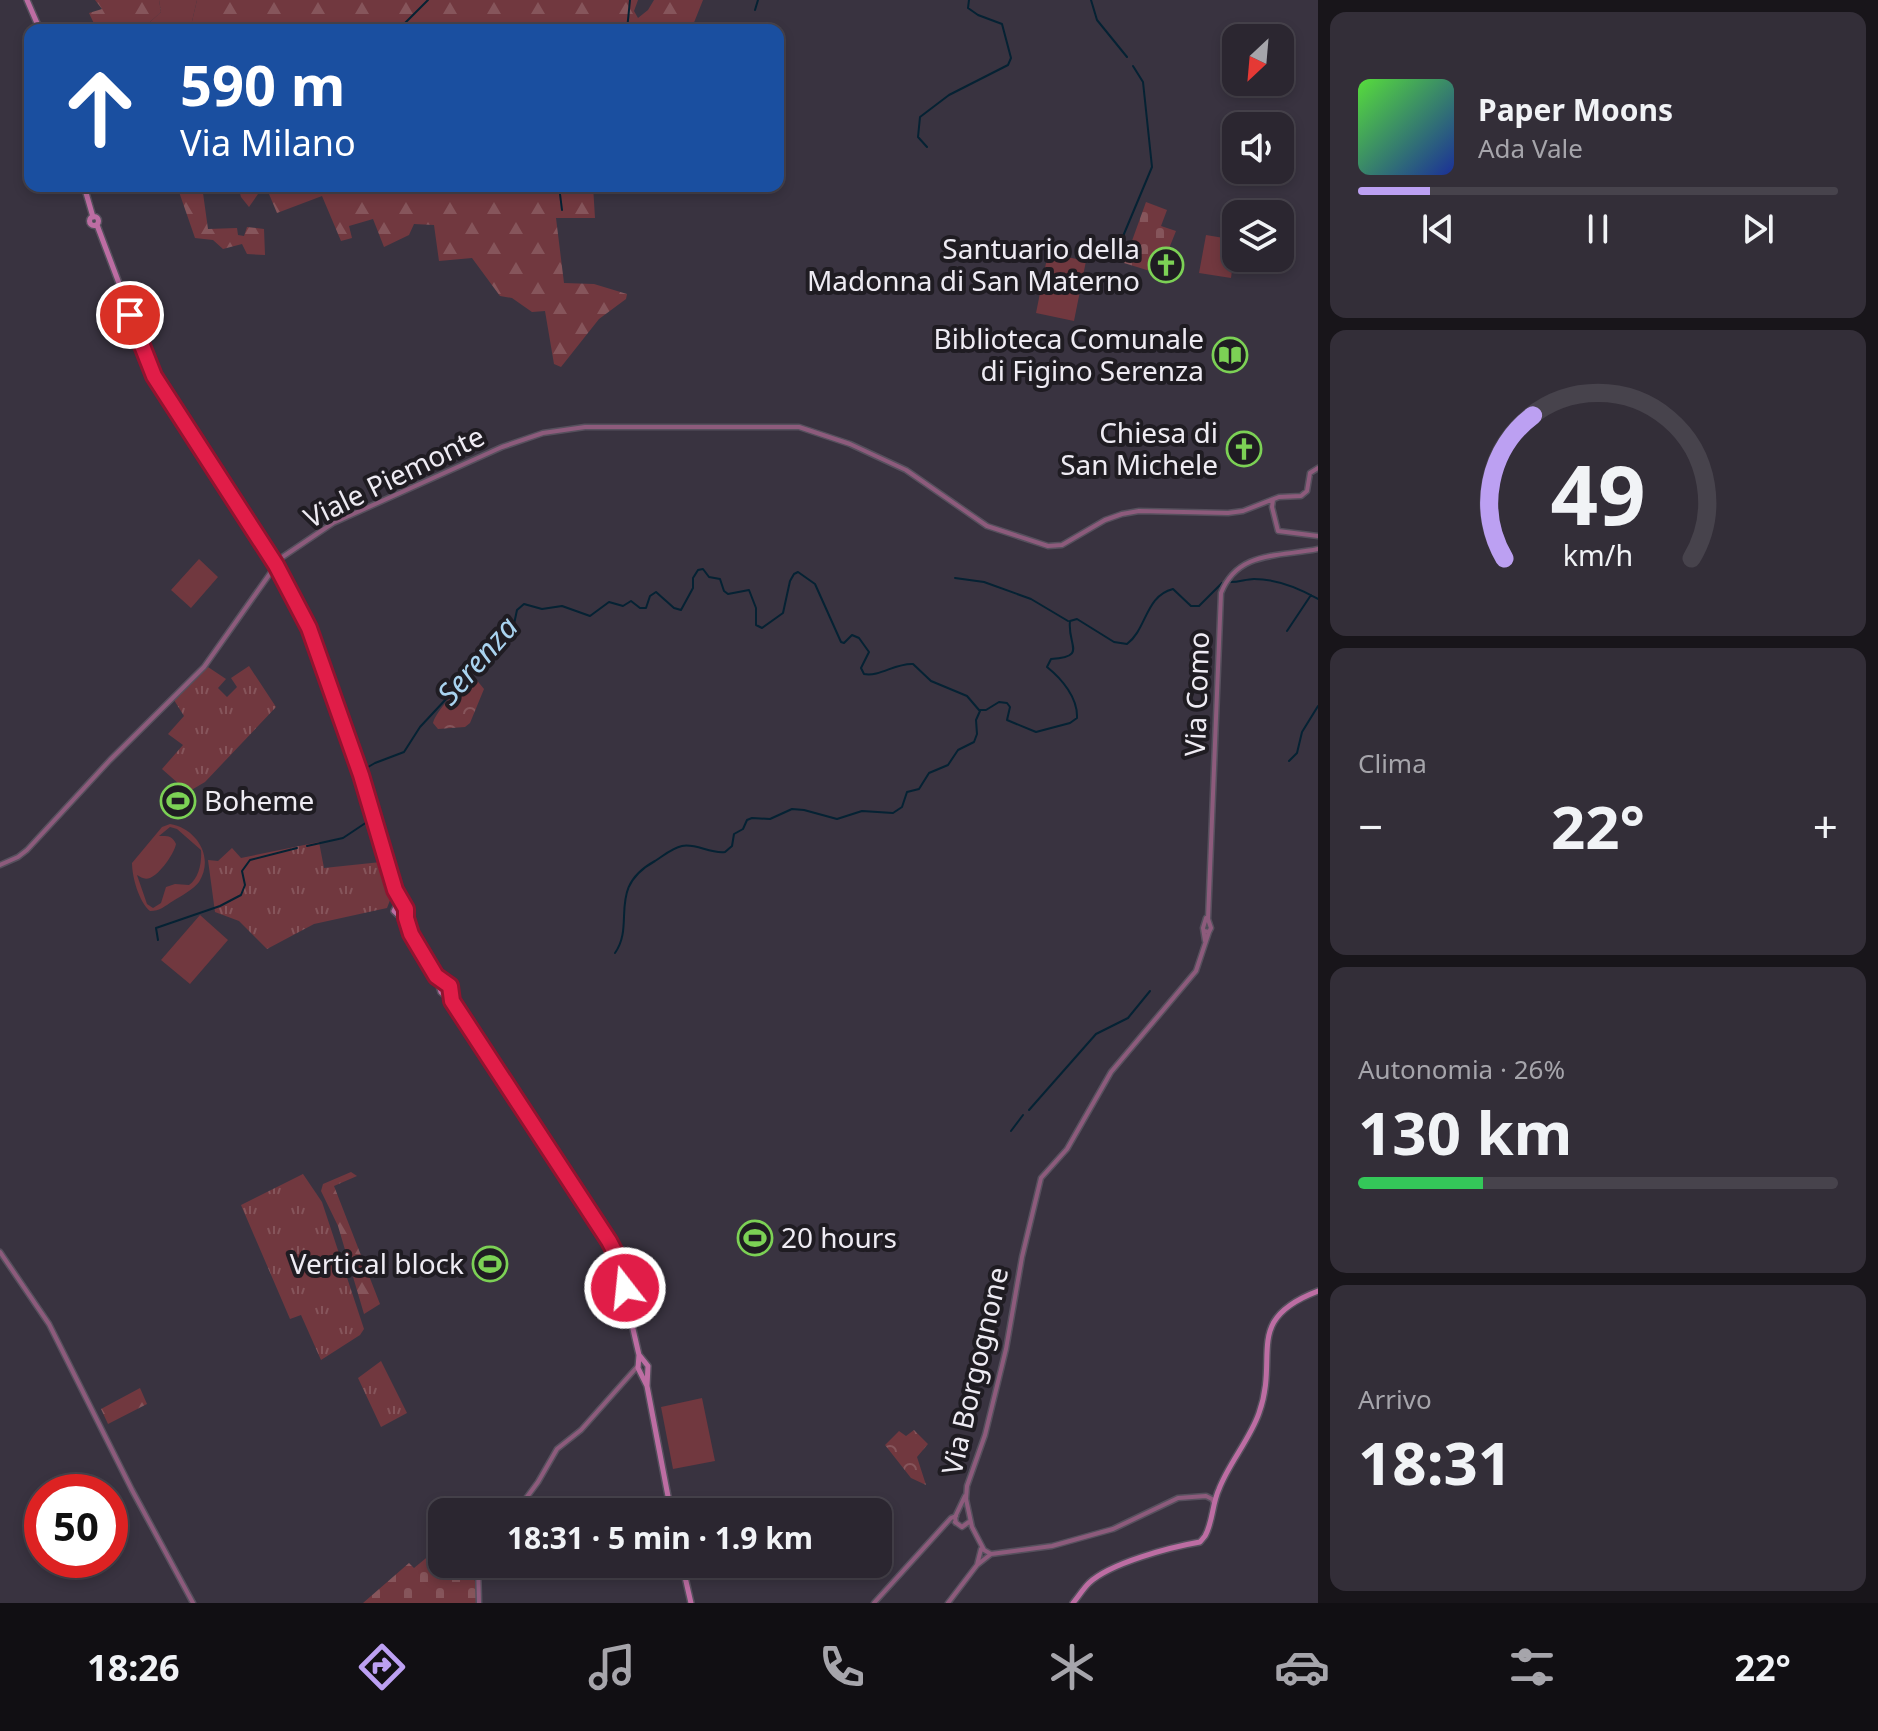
<!DOCTYPE html>
<html lang="it">
<head>
<meta charset="utf-8">
<style>
  body { margin:0; font-family:"Noto Sans",sans-serif; background:#332e38; color:#f1f3f6; height:100vh; display:flex; flex-direction:column; font-size:30px; white-space:nowrap }
  * { box-sizing:border-box; margin:0 }
  p { font-size:26px; color:#a6a5ab }
  .icon { flex:none; width:44px; height:44px; fill:none; stroke:currentColor; stroke-width:2; stroke-linecap:round; stroke-linejoin:round }
  .map { position:relative; flex:1; overflow:hidden }
  .sheet { display:flex; flex-direction:column; gap:12px; padding:12px; background:#18151a; width:560px }
  .sheet>* { flex:none }
  .top-card { position:absolute; left:24px; top:24px; width:760px; height:168px; border-radius:16px; box-shadow:0 4px 12px #0003,0 0 0 2px #47434c; background:#1a4fa0; color:#fff; overflow:hidden }
  .needle { width:52px; rotate:206deg }
  .tools { position:absolute; left:1222px; top:24px; display:grid; gap:16px }
  .tools a { display:grid; place-items:center; width:72px; height:72px; border-radius:16px; background:#2b2630; box-shadow:0 4px 12px #0003,0 0 0 2px #47434c; font-size:40px }
  .speed { position:absolute; left:24px; top:1474px; display:flex; gap:16px; font-size:40px; font-weight:700; text-align:center }
  .speed>* { display:grid; place-content:center; width:104px; height:104px; border-radius:50%; background:#2b2630; box-shadow:0 4px 12px #0003,0 0 0 2px #47434c; line-height:1 }
  .speed .limit { border:12px solid #d22; background:#fff; color:#111 }
  .pin { position:absolute; display:grid; place-items:center; width:68px; height:68px; color:#fff; margin:-34px; border:4px solid #fff; border-radius:50%; box-shadow:0 2px 8px #0007 }
  .me { position:absolute; width:88px; margin:-44px; rotate:344deg; stroke-linejoin:round; filter:drop-shadow(0 0 6px #0008) }
  .turn { display:flex; align-items:center; gap:28px; height:168px; padding:0 24px; font-size:36px }
  .turn .icon { width:104px; height:104px; stroke-width:2.5 }
  .turn b { display:block; font-size:56px; line-height:68px }
  .big { font-size:60px; font-weight:700; line-height:1.1 }
  .sheet .tile { flex:1; display:flex; flex-direction:column; justify-content:center; gap:12px; min-width:0; padding:0 28px; border-radius:16px; background:#332e38 }
  .sheet .dial { align-items:center; gap:0 }
  .dial svg { height:208px; overflow:visible; fill:none; stroke:#47434c; stroke-width:7; stroke-linecap:round; text-anchor:middle }
  .dial text { fill:#f1f3f6; stroke:none }
  .song { display:flex; align-items:center; gap:24px }
  .cover { width:96px; height:96px; border-radius:12px; background:linear-gradient(135deg,hsl(110 70% 55%),hsl(230 70% 35%)) }
  .played { height:8px; border-radius:4px; background:linear-gradient(90deg,#bca0f2 15%,#47434c 15%) }
  .keys { display:flex; justify-content:space-around; direction:ltr }
  .heat { display:flex; justify-content:space-between; align-items:center; font-size:44px; direction:ltr }
  .charge { height:12px; border-radius:6px; background:linear-gradient(90deg,#34c759 26%,#47434c 0) }
  .trip { position:absolute; left:428px; top:1498px; width:464px; height:80px; border-radius:16px; background:#2b2630; box-shadow:0 4px 12px #0003,0 0 0 2px #47434c; font-weight:700; line-height:80px; text-align:center }
  .tab-bar { display:flex; height:128px; justify-content:space-around; align-items:center; background:#110f13; color:#a6a5ab }
  .tab-bar .icon { width:56px; height:56px }
  .tab-bar .selected { color:#bca0f2 }
  .tab-bar b { font-size:36px; color:#f1f3f6 }
  main { display:flex; flex:1; min-height:0 }
  .map>svg:first-child { display:block }
  .grass { fill:url(#grass-tufts) }
  .forest { fill:url(#forest-firs) }
  .cemetery { fill:url(#cemetery-stones) }
  .park { fill:url(#park-crowns) }
  .pitch { fill:#71383f; fill-rule:evenodd }
  .lines { fill:none; stroke-linecap:round; stroke-linejoin:round }
  .stream { stroke:#052233; stroke-width:2 }
  .tertiary-casing { stroke:#56505d; stroke-width:7 }
  .secondary-casing { stroke:#56505d; stroke-width:8 }
  .tertiary { stroke:#8d5b7c; stroke-width:4 }
  .secondary { stroke:#bd6da3; stroke-width:5 }
  .route-casing { stroke:#92132f; stroke-width:20 }
  .route { stroke:#e11d48; stroke-width:14 }
  .labels { text-anchor:middle; stroke-width:8; stroke-linejoin:round; paint-order:stroke }
  .poi-label { font-size:28px; fill:#eeebf3; stroke:#1f1c22; text-anchor:end }
  .street-label { font-size:28px; fill:#eeebf3; stroke:#1f1c22 }
  .water-label { font-size:30px; font-style:italic; fill:#a9d3ef; stroke:#1f1c22 }
</style>
</head>
<body>
<main>
<div class="map">
<svg width="1318" height="1603" viewBox="0 0 1318 1603">
  <defs>
    <pattern id="grass-tufts" width="24" height="20" patternUnits="userSpaceOnUse" patternTransform="scale(2)"><rect width="24" height="20" fill="#71383f"/><path d="M3 7l-1-3M5 7V3M7 7l1-3M15 17l-1-3M17 17v-4M19 17l1-3" fill="none" stroke="#86555b"/></pattern>
    <pattern id="forest-firs" width="22" height="20" patternUnits="userSpaceOnUse" patternTransform="scale(2)"><rect width="22" height="20" fill="#71383f"/><path d="M5 1l3.5 6h-7zM16 11l3.5 6h-7z" fill="#86555b"/></pattern>
    <pattern id="cemetery-stones" width="16" height="16" patternUnits="userSpaceOnUse" patternTransform="scale(2)"><rect width="16" height="16" fill="#71383f"/><path d="M2 7V4a2 2 0 0 1 4 0v3zM10 15v-3a2 2 0 0 1 4 0v3z" fill="#86555b"/></pattern>
    <pattern id="park-crowns" width="20" height="18" patternUnits="userSpaceOnUse" patternTransform="scale(2)"><rect width="20" height="18" fill="#71383f"/><path d="M2 6a3 3 0 1 1 6 0M12 15a3 3 0 1 1 6 0" fill="none" stroke="#86555b"/></pattern>
  </defs>
  <rect width="100%" height="100%" fill="#393340"/>
  <path class="grass" d="M159,0H197L190,30H154L150,22L161,12Z
    M249,666L276,707L205,782L188,792L162,769L183,745L168,734L184,716L174,700L208,667L226,679L218,688L227,697L237,687L231,678Z
    M319,842L324,868L381,862L392,895L387,908L314,924L267,949L239,921L215,912L208,860L218,861L232,848L241,858Z
    M303,1174L322,1202L364,1329L360,1335L321,1360L301,1315L290,1319L241,1205Z
    M381,1361L407,1413L381,1427L358,1378Z"/>
  <path class="forest" d="M95,0H159L161,12L150,22L154,30H97L89,13L102,9Z
    M197,0H638L634,11L638,18L648,10L654,0H703L691,30H190Z
    M177,186H202L208,229L237,228L238,235L244,236L247,227L264,229L265,255L247,254L242,244L223,249L213,240L195,238Z
    M238,186H593L595,218H556L564,283L594,284L627,294L626,299L599,319L561,367L554,364L545,311L532,312L512,298L500,296L472,258L439,261L434,225L414,224L409,235L384,247L373,219L349,226L352,238L341,241L322,196L277,213L269,194H258L249,207L241,197Z
    M351,1172L357,1176L334,1186L380,1304L364,1314L338,1226L321,1191L323,1184Z
    M140,1388L147,1404L108,1424L101,1409Z"/>
  <path class="cemetery" d="M1146,202L1167,210L1161,226L1176,231L1166,256L1183,262L1176,279L1124,263Z
    M442,1545V1564H460L476,1582L477,1603H363L409,1563L414,1568Z"/>
  <path class="park" d="M468,677L475,678L484,689L470,723L465,727L438,729L433,723C437,709 458,690 468,677Z
    M914,1430L928,1444L917,1457L926,1485L911,1478L885,1445L899,1431L906,1436Z"/>
  <path class="pitch" d="M1206,235L1236,240L1231,278L1199,273Z
    M1048,253L1086,261L1074,321L1036,313Z
    M199,559L218,577L191,608L171,590Z
    M170,824C196,828 215,857 199,882C194,889 181,896 173,901C165,906 160,911 150,911C139,902 132,877 132,863L162,827ZM170,827L177,829L201,850C202,862 199,878 189,885L175,884L166,887L161,903L153,908L147,904L137,875C141,877 144,880 150,878C160,874 174,854 176,844C172,835 167,836 159,836Z
    M200,915L228,940L190,984L161,960Z
    M702,1398L715,1461L673,1469L661,1407Z"/>
  <g class="lines">
    <path class="stream" d="M1091,0L1097,20L1127,57
      M755,10L758,0
      M398,30L428,0
      M627,30L630,0
      M927,147L918,137L920,117L949,95L1008,65L1011,58L1002,24L978,15L968,8L969,0
      M559,186L562,210
      M1116,253L1152,167L1143,82L1133,66
      M955,578L984,582L1031,599L1068,621
      M1228,582C1238,583 1245,579 1254,579C1277,579 1299,588 1318,599
      M1287,631L1311,595
      M1289,761L1297,753L1302,732L1318,706
      M307,846L343,838L367,822L369,814L356,774L375,763L404,752L420,727L447,698L463,674L503,640L505,624H514L517,610L524,604L542,609L562,606L590,616L609,602L623,606L631,601L640,608H646L650,596L656,592L674,608L681,610L693,588V578L698,570L703,569L709,577L720,579L724,591L728,594L749,590L756,608V625L762,628L783,613L790,581L794,574L798,572L815,584L841,642L844,643L852,635L859,638L869,652L861,668L864,674C880,677 895,663 913,664L931,681L967,696L979,710H986L999,702L1007,703L1010,707L1007,720L1036,732L1070,723L1077,718C1078,698 1062,679 1047,667L1051,659C1088,657 1067,645 1070,621L1077,619L1114,642L1127,644C1147,629 1145,596 1173,589L1191,606H1199L1222,583
      M158,940L156,928L220,906L241,895L245,885L242,871L250,860L297,848
      M615,953C636,923 606,888 655,861C663,856 672,848 682,846C696,843 710,854 725,852L732,846L734,834L743,829L747,820L752,818L770,819L792,809L804,810L837,819L862,811L893,813L902,807L907,792L919,789L929,773L948,765L958,750L974,742L977,734L976,720L980,711
      M1029,1110L1096,1034L1128,1018L1150,991
      M1011,1131L1023,1115"/>
    <g class="tertiary-casing">
      <path id="tertiary" d="M1273,500L1272,507L1278,531L1318,536
        M0,865L18,857L27,850L110,760L204,667L281,558L333,523L502,447L543,433L585,427H799L850,444L906,470L987,526L1048,546L1062,545L1105,520L1122,514L1139,511L1228,513L1243,511L1279,497L1301,496L1307,491L1310,473L1318,468
        M1204,931L1209,932L1211,928L1208,919L1221,593C1238,550 1280,557 1318,549
        M1205,941L1203,928L1206,918
        M0,1252L49,1324L132,1490L193,1603
        M511,1512L524,1501L538,1482L557,1449L581,1430L637,1367
        M955,1522L962,1527L969,1522
        M956,1523L955,1517L965,1496
        M991,1554L984,1550L972,1527L966,1499L967,1486L985,1435L1006,1349L1022,1257L1041,1178L1067,1149L1111,1072L1196,971L1209,932
        M478,1564L479,1603
        M977,1565L991,1554L1052,1546L1113,1529L1178,1498L1206,1496L1212,1499L1214,1503
        M874,1603L951,1518L956,1516
        M948,1603L977,1565L981,1549"/>
    </g>
    <g class="secondary-casing">
      <path id="secondary" d="M27,0L40,30
        M84,186L93,217
        M89.5 221a4.5 4.5 0 1 1 9 0a4.5 4.5 0 1 1-9 0Z
        M97,225L154,376L276,565L309,628L361,775L395,890L397,905L394,911L408,924
        M397,894L406,909L407,921L414,941L436,976L441,992L452,1001L615,1251L639,1355L638,1368L647,1386
        M437,978L450,986L452,1000
        M640,1356L648,1366L647,1386L671,1512
        M682,1564L691,1603
        M1073,1603C1078,1597 1083,1589 1089,1583C1110,1563 1171,1547 1200,1542L1205,1536C1213,1522 1212,1504 1219,1489C1229,1463 1250,1439 1259,1413C1280,1355 1242,1320 1318,1291"/>
    </g>
    <use href="#tertiary" class="tertiary"/>
    <use href="#secondary" class="secondary"/>
  </g>
  <g class="lines">
    <g class="route-casing">
      <path id="route" d="M130,315L154,376L276,565L309,628L361,775L395,890L406,909V918L411,934L436,976L450,986L452,1001L609,1241L619,1260L625,1288"/>
    </g>
    <use href="#route" class="route"/>
  </g>
  <defs>
    <g id="church-ring" transform="scale(1.8)"><circle r="9.5" fill="#1f1c22" stroke="#7cd155" stroke-width="1.5"/><path d="M-1.2-6h2.4v3.5h3.3v2.4h-3.3V6h-2.4V-.1h-3.3v-2.4h3.3Z" fill="#7cd155"/></g>
    <g id="library-ring" transform="scale(1.8)"><circle r="9.5" fill="#1f1c22" stroke="#7cd155" stroke-width="1.5"/><path d="M-6-4Q-3-5.5-.7-3.5V5Q-3 3-6 4ZM6-4Q3-5.5 .7-3.5V5Q3 3 6 4Z" fill="#7cd155"/></g>
    <g id="stadium-ring" transform="scale(1.8)"><circle r="9.5" fill="#1f1c22" stroke="#7cd155" stroke-width="1.5"/><path d="M0-5a6.5 5 0 1 0 0 10a6.5 5 0 1 0 0-10ZM-3.5-1.8h7v3.6h-7Z" fill="#7cd155"/></g>
  </defs>
  <g fill-rule="evenodd">
    <use href="#church-ring" x="1166" y="265"/>
    <use href="#library-ring" x="1230" y="355"/>
    <use href="#church-ring" x="1244" y="449"/>
    <use href="#stadium-ring" x="178" y="801"/>
    <use href="#stadium-ring" x="755" y="1238"/>
    <use href="#stadium-ring" x="490" y="1264"/>
  </g>
  <g class="labels">
    <g class="poi-label">
      <text x="1140" y="259">Santuario della<tspan x="1140" dy="32">Madonna di San Materno</tspan></text>
      <text x="1204" y="349">Biblioteca Comunale<tspan x="1204" dy="32">di Figino Serenza</tspan></text>
      <text x="1218" y="443">Chiesa di<tspan x="1218" dy="32">San Michele</tspan></text>
      <text x="204" y="811" text-anchor="start">Boheme</text>
      <text x="781" y="1248" text-anchor="start">20 hours</text>
      <text x="464" y="1274">Vertical block</text>
    </g>
    <g class="street-label">
      <text transform="translate(394 477) rotate(-26)" y="10">Viale Piemonte</text>
      <text transform="translate(1197 694) rotate(-88)" y="10">Via Como</text>
      <text transform="translate(975 1371) rotate(-77)" y="10">Via Borgognone</text>
    </g>
    <g class="water-label">
      <text transform="translate(478 661) rotate(-49)" y="10">Serenza</text>
    </g>
  </g>
</svg>
<div class="tools">
<a><svg class="needle" viewBox="-14 -14 28 28"><path d="M0-13l5 13h-10z" fill="#e53935"/><path d="M0 13l5-13h-10z" fill="#a6a5ab"/></svg></a>
<a><svg class="icon" aria-label="sound" viewBox="0 0 24 24"><path d="M4 9h4l5-4v14l-5-4H4zM17 9q2 3 0 6"/></svg></a>
<a><svg class="icon" aria-label="layers" viewBox="0 0 24 24"><path d="M12 4l9 5-9 5-9-5zM3 14l9 5 9-5"/></svg></a>
</div>
<div class="speed"><div class="limit">50</div></div>
<div class="pin" style="left:130px;top:315px;background:#d93025"><svg class="icon" aria-label="arrive" viewBox="0 0 24 24"><path d="M6 21V4h12l-3 4 3 4H6"/></svg></div>
<svg class="me" style="left:625px;top:1288px" viewBox="-20 -20 40 40"><circle r="17" fill="#e11d48" stroke="#fff" stroke-width="3"/><path d="M0-11L8 9 0 5-8 9z" fill="#fff"/></svg>
<div class="trip">18:31 · 5 min · 1.9 km</div>
<div class="top-card">
<div class="turn"><svg class="icon" aria-label="ahead" viewBox="0 0 24 24"><path d="M12 20V5M6 11l6-6 6 6"/></svg><div><b>590 m</b>Via Milano</div></div>
</div>
</div>
<section class="sheet">
<div class="tile">
<div class="song"><i class="cover"></i><div><b>Paper Moons</b><p>Ada Vale</p></div></div>
<div class="played"></div>
<div class="keys"><svg class="icon" aria-label="previous" viewBox="0 0 24 24"><path d="M18 5L8 12l10 7zM5 5v14"/></svg><svg class="icon" aria-label="pause" viewBox="0 0 24 24"><path d="M8 5v14M16 5v14"/></svg><svg class="icon" aria-label="next" viewBox="0 0 24 24"><path d="M6 5l10 7-10 7zM19 5v14"/></svg></div>
</div>
<div class="tile dial"><svg viewBox="0 0 100 80">
<path d="M14 69A42 42 0 1 1 86 69"/>
<path d="M14 69A42 42 0 0 1 25 14" stroke="#bca0f2"/>
<text x="50" y="56" font-size="32" font-weight="700">49</text>
<text x="50" y="72" font-size="11">km/h</text>
</svg></div>
<div class="tile"><p>Clima</p>
<div class="heat"><a>−</a><b class="big">22°</b><a>+</a></div>
</div>
<div class="tile"><p>Autonomia · 26%</p><b class="big">130 km</b><div class="charge"></div></div>
<div class="tile"><p>Arrivo</p><b class="big">18:31</b></div>
</section>
</main>
<nav class="tab-bar">
<b>18:26</b>
<svg class="icon selected" aria-label="directions" viewBox="0 0 24 24"><path d="M12 3l9 9-9 9-9-9zM9 14v-3h6M13 9l2 2-2 2"/></svg>
<svg class="icon" aria-label="music" viewBox="0 0 24 24"><path d="M9 18V5l10-2v13"/><circle cx="6" cy="18" r="3"/><circle cx="16" cy="16" r="3"/></svg>
<svg class="icon" aria-label="phone" viewBox="0 0 24 24"><path d="M5 4h4l2 5-3 2q2 4 5 5l2-3 5 2v4C11 20 4 13 5 4z"/></svg>
<svg class="icon" aria-label="climate" viewBox="0 0 24 24"><path d="M12 3v18M4 7l16 10M4 17L20 7"/></svg>
<svg class="icon" aria-label="car" viewBox="0 0 24 24"><path d="M5 17H2v-5l4-1 3-4h7l3 4 3 1v5h-3M9 17h6M6 11h13"/><circle cx="7" cy="17" r="2"/><circle cx="17" cy="17" r="2"/></svg>
<svg class="icon" aria-label="filters" viewBox="0 0 24 24"><path d="M4 7h16M4 17h16"/><circle cx="9" cy="7" r="2"/><circle cx="15" cy="17" r="2"/></svg>
<b>22°</b>
</nav>
</body>
</html>
